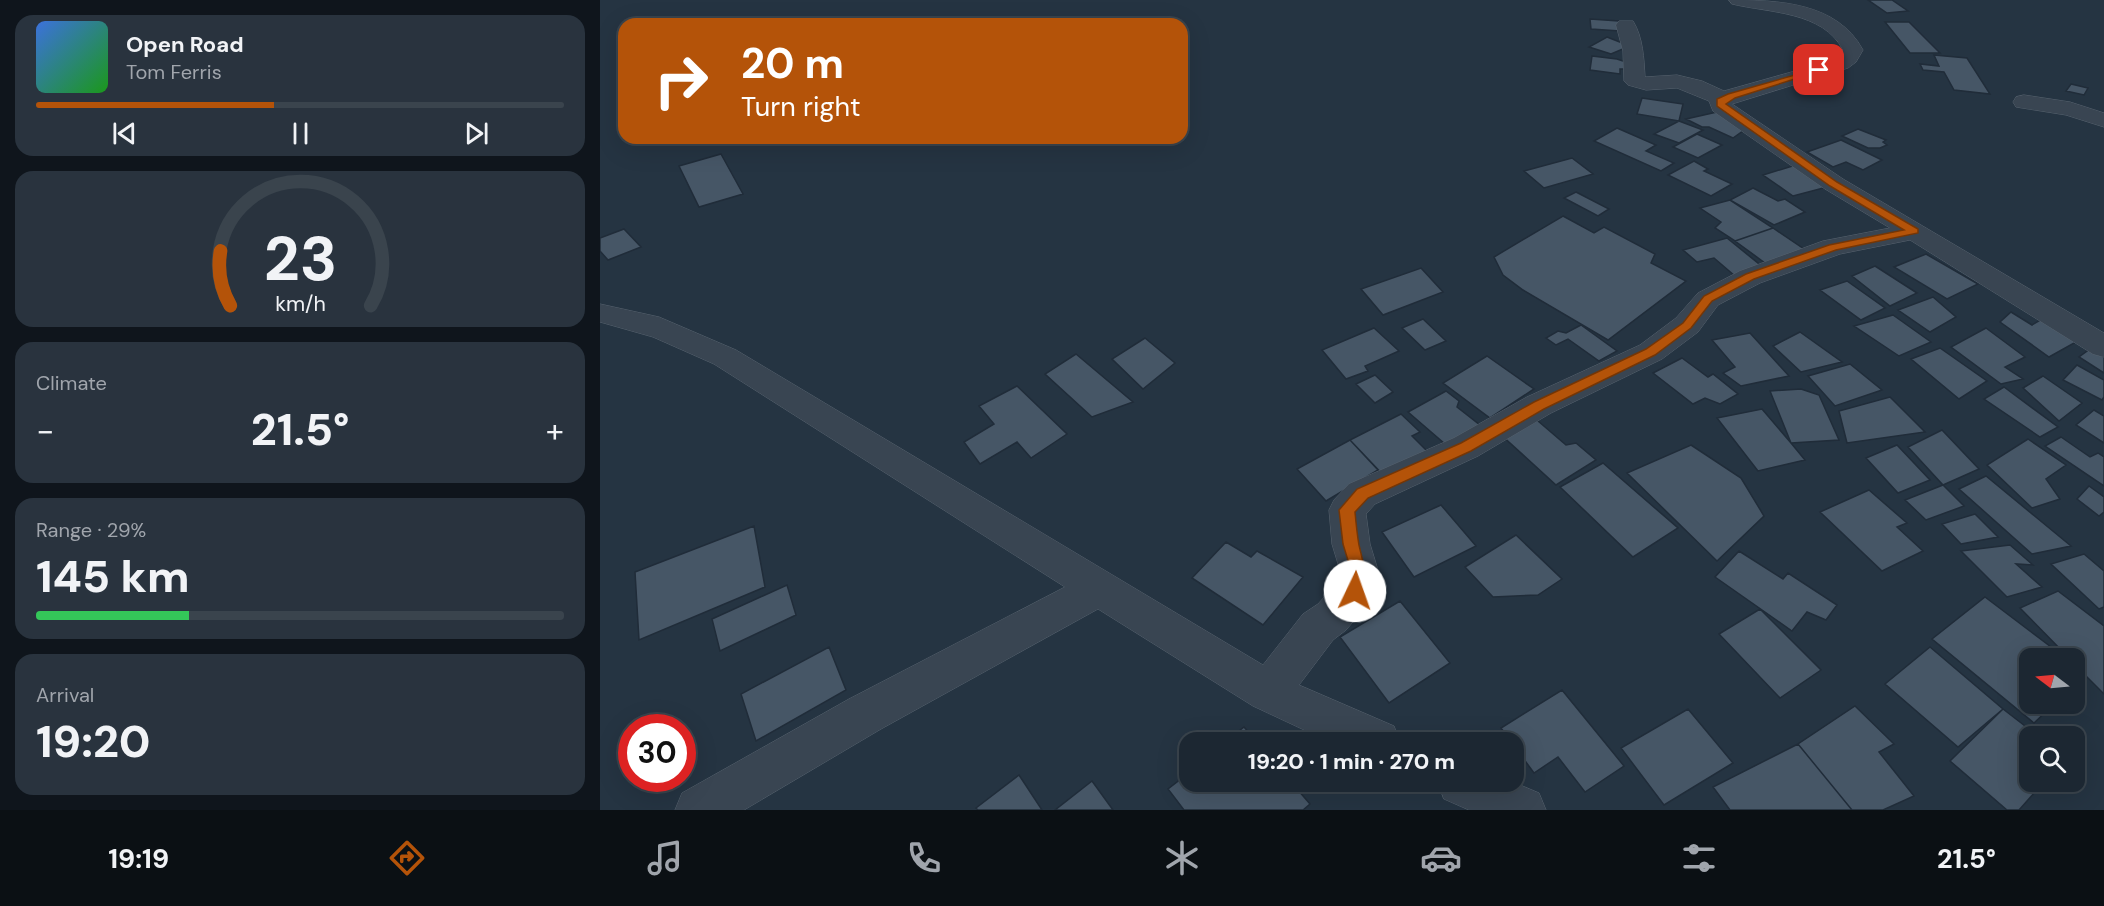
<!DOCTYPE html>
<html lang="en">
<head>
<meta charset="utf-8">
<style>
  body { margin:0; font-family:"DM Sans",sans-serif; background:#29333e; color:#f1f3f6; height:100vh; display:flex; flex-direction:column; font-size:22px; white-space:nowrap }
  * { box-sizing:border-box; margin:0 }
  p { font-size:20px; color:#a0a5ac }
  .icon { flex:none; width:33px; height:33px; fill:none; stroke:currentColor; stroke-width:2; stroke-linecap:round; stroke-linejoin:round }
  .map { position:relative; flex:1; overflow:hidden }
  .panel { display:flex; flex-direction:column; gap:15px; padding:15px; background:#0f151c; width:600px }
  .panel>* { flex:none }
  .hud { position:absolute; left:18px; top:18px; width:570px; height:126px; border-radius:18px; box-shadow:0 6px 24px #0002,0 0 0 2px #3a444d; background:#b45309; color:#fff; overflow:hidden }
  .needle { width:39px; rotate:286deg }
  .fabs { position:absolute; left:1419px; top:648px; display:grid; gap:12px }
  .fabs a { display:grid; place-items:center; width:66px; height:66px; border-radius:12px; background:#1c2732; box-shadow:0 6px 24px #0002,0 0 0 2px #3a444d; font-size:30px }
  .speed { position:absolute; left:18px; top:714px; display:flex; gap:12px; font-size:30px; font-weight:700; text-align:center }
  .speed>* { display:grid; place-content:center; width:78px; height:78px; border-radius:50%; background:#1c2732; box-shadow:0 6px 24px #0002,0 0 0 2px #3a444d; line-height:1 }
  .speed .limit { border:9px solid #d22; background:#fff; color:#111 }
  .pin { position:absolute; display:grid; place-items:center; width:51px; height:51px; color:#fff; margin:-26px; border-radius:12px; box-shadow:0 3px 9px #0006 }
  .me { position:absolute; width:66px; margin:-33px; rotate:3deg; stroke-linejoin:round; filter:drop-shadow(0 0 4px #0008) }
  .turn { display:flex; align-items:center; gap:21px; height:126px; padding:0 24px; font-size:27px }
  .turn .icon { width:78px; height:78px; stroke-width:2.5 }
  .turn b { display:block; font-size:42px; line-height:51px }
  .big { font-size:45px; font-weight:800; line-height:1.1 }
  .panel .widget { flex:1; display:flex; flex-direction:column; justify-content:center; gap:9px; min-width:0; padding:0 21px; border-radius:18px; background:#29333e }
  .panel .dial { align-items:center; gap:0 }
  .dial svg { height:156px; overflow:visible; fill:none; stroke:#3a444d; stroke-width:7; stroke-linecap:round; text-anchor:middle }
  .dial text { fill:#f1f3f6; stroke:none }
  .song { display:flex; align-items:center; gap:18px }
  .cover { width:72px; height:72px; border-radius:9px; background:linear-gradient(135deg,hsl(220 70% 55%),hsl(120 70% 35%)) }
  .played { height:6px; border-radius:3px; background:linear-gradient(90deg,#b45309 45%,#3a444d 45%) }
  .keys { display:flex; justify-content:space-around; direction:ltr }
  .heat { display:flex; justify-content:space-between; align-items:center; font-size:33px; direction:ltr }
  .charge { height:9px; border-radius:4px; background:linear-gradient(90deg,#34c759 29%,#3a444d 0) }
  .trip { position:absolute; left:579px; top:732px; width:345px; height:60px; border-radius:18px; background:#1c2732; box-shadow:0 6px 24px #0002,0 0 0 2px #3a444d; font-weight:800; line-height:60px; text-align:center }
  .tab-bar { display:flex; height:96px; justify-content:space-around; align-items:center; background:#0b1014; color:#a0a5ac }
  .tab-bar .icon { width:42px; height:42px }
  .tab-bar .current { color:#b45309 }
  .tab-bar b { font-size:27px; color:#f1f3f6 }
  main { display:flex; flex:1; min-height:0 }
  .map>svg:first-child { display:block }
  .building { fill:#465666; stroke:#202c39; stroke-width:1.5 }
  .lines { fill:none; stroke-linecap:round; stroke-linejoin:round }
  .minor-casing { stroke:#57636f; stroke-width:1 }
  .minor { fill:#394552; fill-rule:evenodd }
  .route { fill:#b45309; stroke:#753606; stroke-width:1.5 }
</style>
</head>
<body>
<main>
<section class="panel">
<div class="widget">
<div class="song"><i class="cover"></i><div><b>Open Road</b><p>Tom Ferris</p></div></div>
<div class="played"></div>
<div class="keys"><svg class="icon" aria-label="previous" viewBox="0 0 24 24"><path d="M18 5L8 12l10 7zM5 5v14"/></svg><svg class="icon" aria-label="pause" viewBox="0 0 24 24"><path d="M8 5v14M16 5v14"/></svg><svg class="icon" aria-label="next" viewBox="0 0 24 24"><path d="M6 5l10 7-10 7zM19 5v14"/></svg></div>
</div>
<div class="widget dial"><svg viewBox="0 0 100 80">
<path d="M14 69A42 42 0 1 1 86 69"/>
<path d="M14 69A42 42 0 0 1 9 41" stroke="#b45309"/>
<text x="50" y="56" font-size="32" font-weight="700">23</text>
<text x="50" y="72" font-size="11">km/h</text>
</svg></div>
<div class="widget"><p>Climate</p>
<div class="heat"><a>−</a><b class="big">21.5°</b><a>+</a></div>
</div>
<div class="widget"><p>Range · 29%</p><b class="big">145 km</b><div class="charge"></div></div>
<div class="widget"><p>Arrival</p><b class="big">19:20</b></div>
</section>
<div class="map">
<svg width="1504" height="810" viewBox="0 0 1504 810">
  <rect width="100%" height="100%" fill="#253442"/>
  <path class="building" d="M1268,0H1292L1308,11L1287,13Z
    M990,19L1019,21L1020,31L991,29Z
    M1285,22H1309L1340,53H1310Z
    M1007,37L1030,46L1011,54L989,47Z
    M1334,55L1367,58L1390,94L1354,90L1344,72L1323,70L1320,64L1339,66Z
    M992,56L1017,59L1026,62L1025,69H1020V74L990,70Z
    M1471,84L1488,88L1484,95L1466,91Z
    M1042,98L1083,104L1079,121L1037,114Z
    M1117,112L1147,128L1133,138L1109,127H1102L1086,119Z
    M1079,121L1103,130L1079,143L1054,134Z
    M1017,128L1056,145L1046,151L1074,163L1061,171L994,141Z
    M1258,129L1286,140L1283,142L1287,145L1280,148H1268L1242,136Z
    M1097,134L1122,145L1098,158L1073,147Z
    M1241,140L1282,160L1263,170L1246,162L1233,167L1207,152Z
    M121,154L143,194L99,207L79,166Z
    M972,158L993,174L944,188L924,171Z
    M1094,161L1108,169L1104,171L1132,184L1111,196L1068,175Z
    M1199,164L1231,186L1193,196L1163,175Z
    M1153,188L1178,201L1185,199L1205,212L1174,225L1130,200Z
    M976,192L1009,209L998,216L964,198Z
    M1130,200L1173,228L1135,241L1115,228L1121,222L1100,208Z
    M963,216L994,233L1004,227L1055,254L1051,263L1086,281L1008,340L923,290L903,275L894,257Z
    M1173,228L1204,249L1165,263L1135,241Z
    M24,229L41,247L8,260L0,251V238Z
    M1127,238L1164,268L1135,276L1114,258L1097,262L1083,250Z
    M1326,254L1378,284L1347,299L1294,267Z
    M1275,266L1317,293L1290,306L1252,276Z
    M821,268L843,292L783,315L761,289Z
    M1247,281L1285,308L1261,320L1220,290Z
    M1333,297L1356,317L1330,332L1298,310Z
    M1411,312L1432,325L1442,319L1476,342L1449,357L1400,322Z
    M1293,315L1331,342L1299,356L1254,326Z
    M823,319L846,341L825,350L802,328Z
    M981,325L1017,351L999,361L968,339L956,345L946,338L958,331L966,333Z
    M774,328L799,351L765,366L768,371L746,379L722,350Z
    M1386,328L1425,357L1405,367L1423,379L1401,384L1351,347Z
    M1200,332L1242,362L1201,372L1173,346Z
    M1150,333L1189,376L1141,386L1123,373L1135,367L1112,340Z
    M545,338L575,363L543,389L512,359Z
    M1340,348L1387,381L1359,399L1311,359Z
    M1490,349L1504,357V373L1479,357Z
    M476,354L533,402L492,417L445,374Z
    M887,356L934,389L890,418L843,383Z
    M1082,358L1108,377L1113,374L1138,394L1120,404L1105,398L1093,404L1053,373Z
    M1250,364L1282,390L1235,406L1208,376Z
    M1477,365L1504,380V397L1502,400L1463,380Z
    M775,375L793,392L775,403L756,384Z
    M1443,376L1482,403L1459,421L1423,388Z
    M417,386L467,434L431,458L417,442L380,464L364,442L394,424L379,406Z
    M1404,387L1458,427L1440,437L1384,399Z
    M1201,389L1219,395L1239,440L1191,443L1170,391Z
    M846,391L859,401L857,407L885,429L852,450L808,412Z
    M1290,397L1325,432L1247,443L1239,411Z
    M1162,409L1191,443L1205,460L1158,471L1117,418Z
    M1494,410L1504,416V443L1476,425Z
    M801,414L820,432L812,436L831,455L788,480L750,440Z
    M931,415L966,445L976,443L996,460L956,485L899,433Z
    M1342,430L1379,469L1343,485L1308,447Z
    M1461,437L1490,457L1498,453L1504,457V486L1445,446Z
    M1428,439L1466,465L1446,479L1460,499L1432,508L1387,465Z
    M750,440L778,470L726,501L697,469Z
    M1091,445L1141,478L1164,516L1117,561L1027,473Z
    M1297,445L1330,480L1298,493L1266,458Z
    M1003,463L1078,528L1033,557L960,487Z
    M1386,476L1471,546L1432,554L1359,489Z
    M1343,485L1364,506L1326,520L1305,500Z
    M1489,486L1504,497V512L1499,516L1477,499Z
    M1269,490L1307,523L1297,527L1323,551L1282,571L1220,512Z
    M841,505L876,546L814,577L782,532Z
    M1375,514L1398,537L1361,544L1342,524Z
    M154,526L165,587L39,640L35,572Z
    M916,535L962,579L938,595L893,597L865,567Z
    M626,542L651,557L657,551L703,577L663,625L592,578Z
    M1410,545L1433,565L1416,564L1442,587L1407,597L1361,551Z
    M1139,551L1183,579L1188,573L1237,605L1226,620L1207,612L1192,631L1115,577Z
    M1484,554L1504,571V607L1499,609L1451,564Z
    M187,585L196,615L120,651L112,619Z
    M1458,591L1504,626V694L1474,664V658H1469L1420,608Z
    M1385,597L1451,647L1439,658H1430V704H1454L1434,723L1332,639Z
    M800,601L850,663L789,703L740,637Z
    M1160,609L1221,670L1180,698L1119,634Z
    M229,647L246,690L156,741L141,694Z
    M1330,647L1403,709L1358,747L1285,684Z
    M962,690L1024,766L985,792L958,757L934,773L901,728Z
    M1255,706L1294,744L1279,752L1314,796L1283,810H1252L1198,744Z
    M1088,709L1133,763L1064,805L1021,748Z
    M1403,709L1438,736H1430V782H1444L1419,810H1407L1350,761Z
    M644,727L657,742H625Z
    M1198,744L1252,810H1130L1113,787Z
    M590,772V782H691L710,804L703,810H584L568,789Z
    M419,775L442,810H378L376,808Z
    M492,781L513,810H455Z"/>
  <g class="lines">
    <g class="minor-casing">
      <path id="minor" d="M1129,0C1178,0 1237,2 1263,50L1256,62L1248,68L1132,104L1243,179L1504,333V357L1493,354L1310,240L1240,254L1160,283L1118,305L1098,332L1062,359L951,413L878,456L775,504L766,514L770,544L777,567L775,591L769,603L746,630L733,640L699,685L794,726L800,742H730L653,706L498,609L281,729L144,810H75L82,793L249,699L465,587L114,364L53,337L0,322V304L59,317L136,350L663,665L703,614L718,604L736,584L739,567L732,544L729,510L734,500L749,484L854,438L927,397L1040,345L1076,318L1098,293L1140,271L1223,241L1290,228L1225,189L1113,111L1109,101L1077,88L1046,90L1028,85L1024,81L1023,51L1016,25L1019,21H1033C1043,37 1044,59 1045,77L1077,75L1102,81L1124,91L1234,60L1243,50C1223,11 1169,13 1132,4Z
        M1424,95L1470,102L1504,113V127L1466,115L1416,107L1413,102L1416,97Z
        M838,782H913L939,793L946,810H869L844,799Z"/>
    </g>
    <use href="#minor" class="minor"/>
  </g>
  <path class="route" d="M1216,69L1223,70L1135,98L1126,104L1237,182L1318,229V233L1236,250L1154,279L1112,301L1091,328L1055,355L944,409L871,451L768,498L755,512C756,523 757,534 759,545C763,563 769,578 761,596L755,598L749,596L747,591L750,567L743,544L739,510L757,489L861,443L934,402L1046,349L1083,323L1104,296L1146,274L1229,245L1304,230L1230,186L1117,106V99L1128,94Z"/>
</svg>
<div class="fabs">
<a><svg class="needle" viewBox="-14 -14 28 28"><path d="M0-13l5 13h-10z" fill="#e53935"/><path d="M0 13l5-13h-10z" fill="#a0a5ac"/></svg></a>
<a><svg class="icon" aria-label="search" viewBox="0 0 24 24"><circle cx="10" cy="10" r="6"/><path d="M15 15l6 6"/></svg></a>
</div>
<div class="speed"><div class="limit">30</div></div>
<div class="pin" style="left:1219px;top:70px;background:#d93025"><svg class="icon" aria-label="arrive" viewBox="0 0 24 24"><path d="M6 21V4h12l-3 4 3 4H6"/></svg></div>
<svg class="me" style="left:755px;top:591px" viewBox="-20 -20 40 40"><circle r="19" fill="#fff"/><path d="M0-13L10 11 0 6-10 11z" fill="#b45309"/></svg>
<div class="trip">19:20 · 1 min · 270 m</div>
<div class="hud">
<div class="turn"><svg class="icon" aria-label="right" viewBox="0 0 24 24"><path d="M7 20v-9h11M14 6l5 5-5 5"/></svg><div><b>20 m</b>Turn right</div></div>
</div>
</div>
</main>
<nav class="tab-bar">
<b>19:19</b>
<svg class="icon current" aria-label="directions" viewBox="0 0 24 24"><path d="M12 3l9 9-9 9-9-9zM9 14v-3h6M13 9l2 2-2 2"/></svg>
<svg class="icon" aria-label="music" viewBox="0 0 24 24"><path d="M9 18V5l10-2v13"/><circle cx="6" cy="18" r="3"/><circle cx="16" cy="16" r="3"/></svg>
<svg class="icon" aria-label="phone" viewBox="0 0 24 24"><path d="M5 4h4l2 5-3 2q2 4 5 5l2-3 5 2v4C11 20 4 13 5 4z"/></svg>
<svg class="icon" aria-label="climate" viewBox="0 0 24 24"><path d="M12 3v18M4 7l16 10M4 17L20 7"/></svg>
<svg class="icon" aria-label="car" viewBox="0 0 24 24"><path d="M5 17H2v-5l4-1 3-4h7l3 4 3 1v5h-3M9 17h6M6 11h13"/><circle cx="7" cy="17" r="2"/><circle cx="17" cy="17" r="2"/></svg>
<svg class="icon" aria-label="filters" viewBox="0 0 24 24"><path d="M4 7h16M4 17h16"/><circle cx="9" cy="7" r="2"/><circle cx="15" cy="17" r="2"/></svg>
<b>21.5°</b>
</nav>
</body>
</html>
